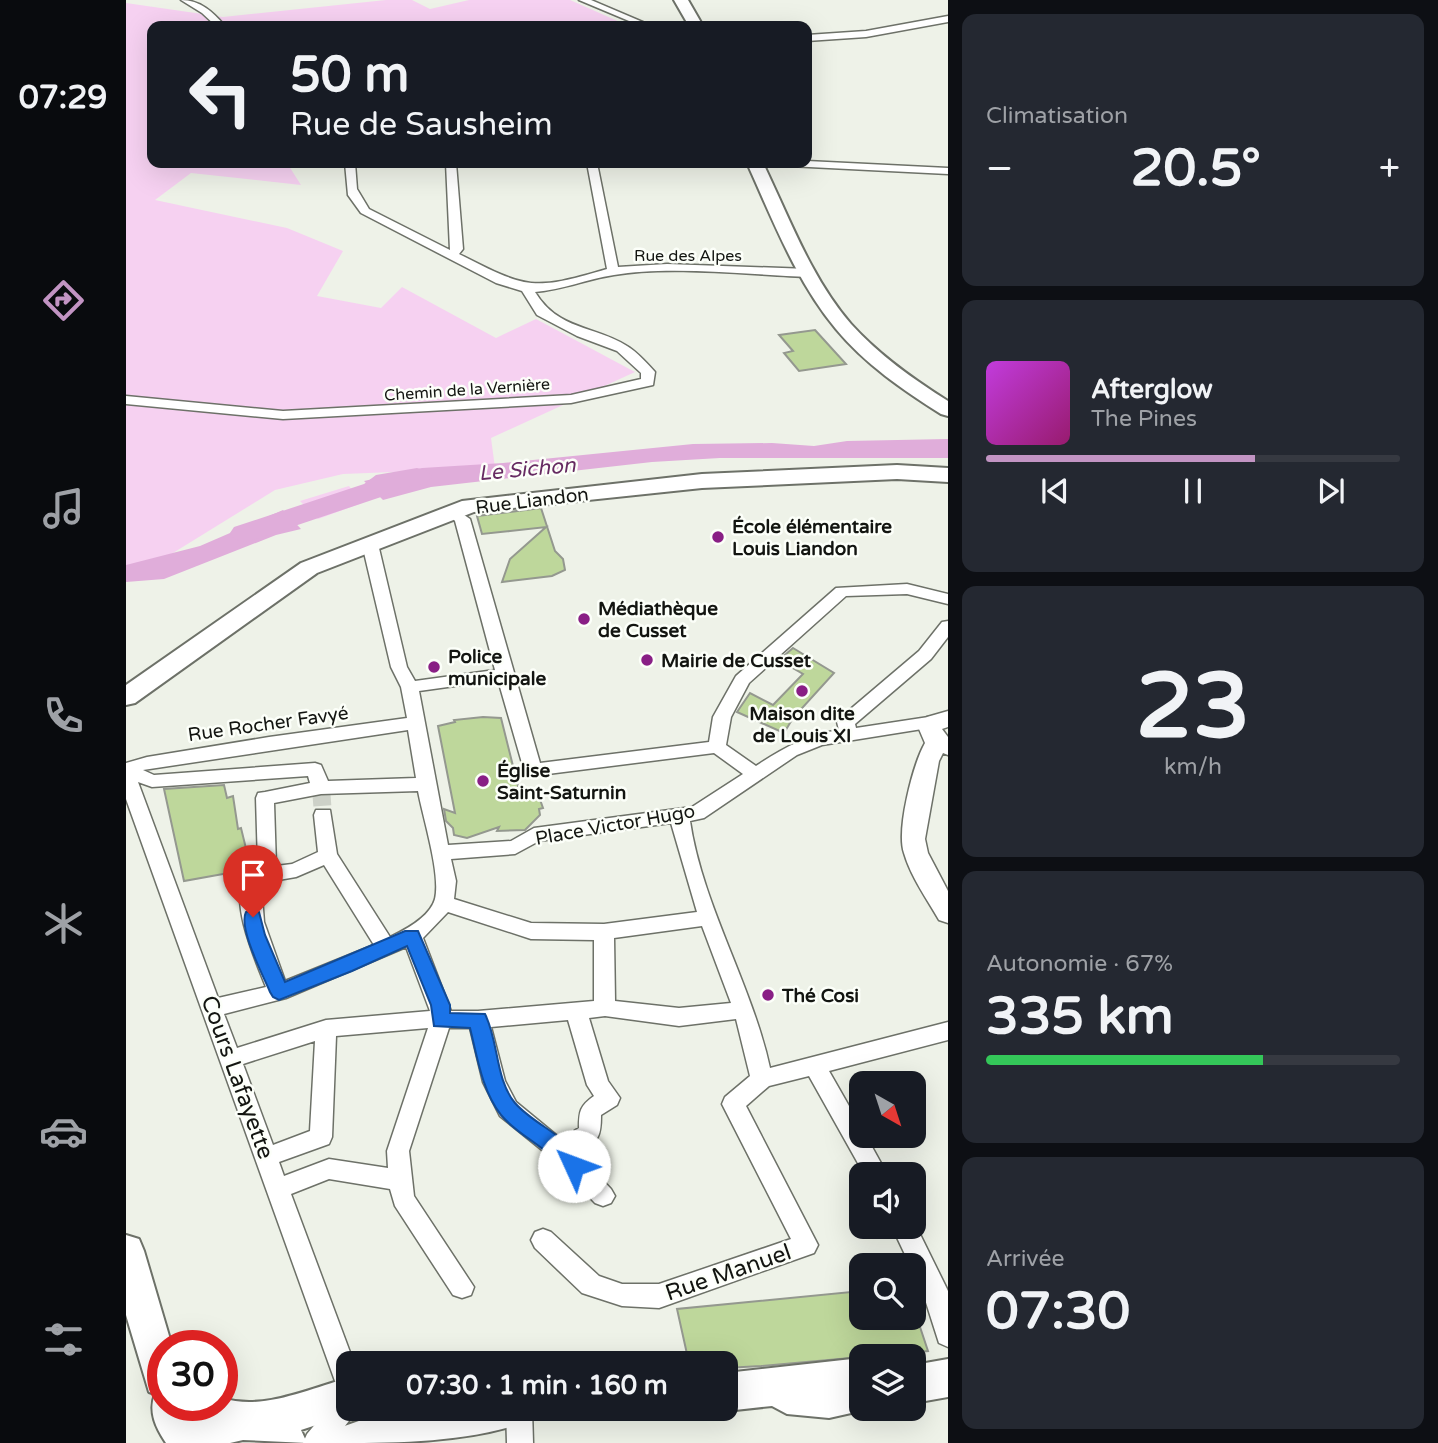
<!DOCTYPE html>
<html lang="fr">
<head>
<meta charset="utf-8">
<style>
  body { margin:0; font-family:"Varela Round",sans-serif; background:#242831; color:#f1f3f6; height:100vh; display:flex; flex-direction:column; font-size:26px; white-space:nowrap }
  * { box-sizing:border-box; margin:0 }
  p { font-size:23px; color:#9ea1a6 }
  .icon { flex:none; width:38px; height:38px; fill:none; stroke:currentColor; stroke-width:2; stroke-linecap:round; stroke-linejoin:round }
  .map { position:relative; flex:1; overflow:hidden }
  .sheet { display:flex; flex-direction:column; gap:14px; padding:14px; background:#0d0f14; width:490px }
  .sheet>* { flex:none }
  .top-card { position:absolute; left:21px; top:21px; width:665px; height:147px; border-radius:14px; box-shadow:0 7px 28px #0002; background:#171b24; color:#f1f3f6; overflow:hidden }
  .needle { width:46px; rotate:141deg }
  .fabs { position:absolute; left:723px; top:1071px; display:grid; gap:14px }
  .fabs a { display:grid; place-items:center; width:77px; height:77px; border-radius:14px; background:#171b24; box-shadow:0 7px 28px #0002; font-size:35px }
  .speed { position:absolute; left:21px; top:1330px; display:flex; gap:14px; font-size:35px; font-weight:700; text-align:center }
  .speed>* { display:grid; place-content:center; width:91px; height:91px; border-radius:50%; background:#171b24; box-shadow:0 7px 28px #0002; line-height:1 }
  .speed .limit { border:10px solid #d22; background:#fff; color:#111 }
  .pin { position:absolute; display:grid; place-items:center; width:60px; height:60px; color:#fff; margin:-72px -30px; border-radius:50% 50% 50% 0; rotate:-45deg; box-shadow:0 0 7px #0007 }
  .pin .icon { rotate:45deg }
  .me { position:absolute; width:77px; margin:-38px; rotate:313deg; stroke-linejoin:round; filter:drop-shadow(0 0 5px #0008) }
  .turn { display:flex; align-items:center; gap:24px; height:147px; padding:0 28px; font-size:32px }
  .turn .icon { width:91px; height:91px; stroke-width:2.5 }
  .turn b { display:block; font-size:49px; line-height:60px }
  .big { font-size:52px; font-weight:700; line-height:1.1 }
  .sheet .tile { flex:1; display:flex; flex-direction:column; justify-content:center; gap:10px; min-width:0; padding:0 24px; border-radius:14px; background:#242831 }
  .sheet .dial { align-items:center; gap:0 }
  .dial b { font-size:91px; line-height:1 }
  .song { display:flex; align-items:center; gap:21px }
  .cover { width:84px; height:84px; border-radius:10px; background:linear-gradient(135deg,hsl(290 70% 55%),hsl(320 70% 35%)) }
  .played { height:7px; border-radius:4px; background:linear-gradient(90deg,#c294c3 65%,#363941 65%) }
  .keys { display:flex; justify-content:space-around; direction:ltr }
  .heat { display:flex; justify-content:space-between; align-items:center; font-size:38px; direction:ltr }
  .charge { height:10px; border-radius:5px; background:linear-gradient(90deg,#34c759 67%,#363941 0) }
  .trip { position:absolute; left:210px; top:1351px; width:402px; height:70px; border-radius:14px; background:#171b24; box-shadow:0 7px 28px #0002; font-weight:700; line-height:70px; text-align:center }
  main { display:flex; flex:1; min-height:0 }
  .tabs { display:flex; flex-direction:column; width:126px; justify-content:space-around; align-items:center; background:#090b0e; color:#9ea1a6 }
  .tabs .icon { width:49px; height:49px }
  .tabs .on { color:#c294c3 }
  .tabs b { font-size:32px; color:#f1f3f6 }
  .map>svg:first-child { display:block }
  .green { fill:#f6d1f1 }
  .water { fill:#e0adda }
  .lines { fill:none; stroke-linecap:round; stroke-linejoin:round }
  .river { fill:#e0adda; fill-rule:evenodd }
  .building { fill:#bed79b; stroke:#94988f; stroke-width:2 }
  .minor-tunnel { stroke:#cdd1c8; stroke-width:18; stroke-dasharray:18 9; stroke-linecap:butt }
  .minor-casing { stroke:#6d7168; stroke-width:3 }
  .tertiary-casing { stroke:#6d7168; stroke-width:3 }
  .secondary-casing { stroke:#6d7168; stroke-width:4 }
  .minor { fill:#fff; fill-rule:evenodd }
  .tertiary { fill:#fff; fill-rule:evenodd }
  .secondary { fill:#fff; fill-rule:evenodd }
  .route { fill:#1a73e8; stroke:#114b97; stroke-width:2 }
  .poi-dot { fill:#891f85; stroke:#fcfff9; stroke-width:2.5 }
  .labels { text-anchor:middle; stroke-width:5; stroke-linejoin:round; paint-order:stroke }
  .far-street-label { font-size:16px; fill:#131511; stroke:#fcfff9 }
  .street-label { font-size:19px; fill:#131511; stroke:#fcfff9 }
  .poi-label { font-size:19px; font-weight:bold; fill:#131511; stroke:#fcfff9; text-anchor:start }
  .water-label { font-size:21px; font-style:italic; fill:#662b62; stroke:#fcfff9 }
  .near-street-label { font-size:23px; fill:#131511; stroke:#fcfff9 }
</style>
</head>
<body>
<main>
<nav class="tabs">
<b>07:29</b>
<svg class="icon on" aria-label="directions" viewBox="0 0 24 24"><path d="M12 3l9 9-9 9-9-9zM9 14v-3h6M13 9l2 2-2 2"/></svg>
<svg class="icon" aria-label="music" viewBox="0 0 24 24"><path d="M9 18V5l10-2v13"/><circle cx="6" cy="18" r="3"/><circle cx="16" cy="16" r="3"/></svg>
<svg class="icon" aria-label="phone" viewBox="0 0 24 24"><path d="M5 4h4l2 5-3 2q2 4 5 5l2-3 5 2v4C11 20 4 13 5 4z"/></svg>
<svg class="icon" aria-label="climate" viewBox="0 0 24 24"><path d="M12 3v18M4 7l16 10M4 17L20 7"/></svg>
<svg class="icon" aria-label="car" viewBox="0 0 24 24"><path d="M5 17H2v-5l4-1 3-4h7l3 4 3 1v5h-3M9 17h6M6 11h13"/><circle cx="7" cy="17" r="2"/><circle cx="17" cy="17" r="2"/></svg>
<svg class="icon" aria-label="filters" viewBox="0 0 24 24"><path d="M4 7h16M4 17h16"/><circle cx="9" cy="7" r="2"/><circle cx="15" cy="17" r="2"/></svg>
</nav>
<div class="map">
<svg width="822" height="1443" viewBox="0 0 822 1443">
  <rect width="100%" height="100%" fill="#eef2e8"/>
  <path class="green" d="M260,0H286L304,9L343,0H444L503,26H26V163H161L175,185L65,173L29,200L161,228L217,251L191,296L255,308L276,287L370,338L410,319L509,372L365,438L369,468L217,474L149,490L0,582V3L97,17Z
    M223,486L236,503L192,519L174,501Z"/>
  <path class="water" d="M822,439V458H594L526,462L305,487L257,500L238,481L296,468L377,463L567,444L646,443L688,446L721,441Z
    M157,510L175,529L150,535L38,579L0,582V565L74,546Z"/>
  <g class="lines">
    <path class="river" d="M291,468L301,471L306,477L301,483L268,489L258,496L130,539L119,542L108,539L104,533L108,527L238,484L250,475Z"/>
  </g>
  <path class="building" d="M689,330L720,364L673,371L658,353L667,351L653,335Z
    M415,508L429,551L437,559L439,570L426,576L376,582L384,559L420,527L356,534L351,516Z
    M667,648L708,673L667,718L658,733L611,712L624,693L647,705L677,674L653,660Z
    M357,717L375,718L394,794H412L417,808L413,809L414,815L399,830L371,831L373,827L341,838L328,835L327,828L320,821L318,809L329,813L312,726L329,722L328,720Z
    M98,785L101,798L107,796L112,829L115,828L125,869L58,881L38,789Z
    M735,1291V1318H791L802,1351L635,1366L600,1368V1363H563L551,1309Z"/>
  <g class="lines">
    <path class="minor-tunnel" d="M195,788L197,815"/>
    <g class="minor-casing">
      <path id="minor" d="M55,0C74,0 87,12 99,26H90L76,13Z
        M453,0H465L526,26H515Z
        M822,16V22L740,37L681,41V35L740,31Z
        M681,161L822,168V174L663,166L658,163Z
        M219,163H229L231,189L243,209L324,250L320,163H330L337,249L333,254C402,289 406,291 481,269L461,163H471L492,267L541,264L683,269L689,273L683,277C624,275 544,265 488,275C461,279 437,290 409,292C433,331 468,325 501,346C511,352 521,363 529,372L527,385L445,403L157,419L0,404V396L157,411L445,395L515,379V373L491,351L451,336L411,315L396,291L370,283L235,213L222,195Z
        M328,508L344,519L414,763L583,742L587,717L610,676L710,588L781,584L822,594V604L781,594L720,596L623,683L605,717L600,745L630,766C657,748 681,735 713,730L711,722L714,718L793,651L816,622L822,621V637L805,659L729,724L730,728L809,716L815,718L818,722L815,726L696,745L671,755L578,818L564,821C576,904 626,985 644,1068L822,1022V1040L703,1071L735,1127V1136H740L761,1174H738L683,1076L643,1086L620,1106L692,1245L688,1253L533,1308L496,1306L456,1293L409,1248L405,1240L409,1232L417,1229L425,1232L473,1276L496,1284H533L665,1239L596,1104L599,1097L624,1076L610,1019L553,1026L479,1016L463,1018L482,1081L494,1098L491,1105L475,1115C475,1141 471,1140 451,1153L485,1189L489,1196L485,1203L477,1206L469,1203L426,1158L374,1116L357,1082L344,1028H323L283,1151L288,1196L348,1287L345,1295L336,1298L327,1295L269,1206L264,1189L203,1179L165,1194L228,1363H222V1409H232L206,1443H177L181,1434L217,1391L213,1390L209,1381L0,799V763L21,757L143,737L281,718L275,687L265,667L236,544L239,541L244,539L252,544L281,667L289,681L369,670L329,521L321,512ZM372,680L398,770L414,775L588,753L617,774L566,807L408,828L385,841L322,845L293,691ZM282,730L290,778L202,781L195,765L189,763L28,775L17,770ZM182,776L184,783L139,792L132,793L130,798L132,864L135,869L119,873C103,902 129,959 140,987L92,998L12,782L26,787ZM292,791C297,818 315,874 309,899C304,917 279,930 264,937L211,854L204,810H190L188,815L192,852L166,864L150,866L148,803L195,794ZM545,823L571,912L478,924L405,923L328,899L330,881L325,859L389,854L413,841ZM198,865L248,945L159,981L138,922L135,883L170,877ZM322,912L405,939L468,940V1001L352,1011H325L297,938ZM576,926L605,1003L553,1008L489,1001L488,938ZM280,947L304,1011L200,1020L111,1048L98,1014L160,998ZM442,1020L461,1085L468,1096C454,1106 453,1111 453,1128L435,1139L390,1102L379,1081L365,1027ZM302,1028L261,1151L262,1168L203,1159L158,1176L153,1162L203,1144L206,1137L210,1036ZM189,1041L184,1131L147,1145L117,1064Z
        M788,1222L822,1291V1347L813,1343L788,1265H784L766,1227H788Z
        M380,1409H406L407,1443H381Z"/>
    </g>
    <g class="tertiary-casing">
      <path id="tertiary" d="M822,711V727L816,729L822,737V755L817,753L813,761L799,839L802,853L822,891V923L813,920C801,899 785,877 778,853C770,830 787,764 799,743L793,729L801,717Z"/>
    </g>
    <g class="secondary-casing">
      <path id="secondary" d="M548,0H562L577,26H563Z
        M621,163H637C663,217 685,278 725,324C753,355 787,379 822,401V416L815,414C777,390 739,364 710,329C670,281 647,220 621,163Z
        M771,465L822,468V482L771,479L576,488L348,512L191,573L9,703L0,705V685L175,563L336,501L576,474Z
        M0,1235L13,1239L18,1251L46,1346H37V1405H96V1398C137,1411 182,1389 222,1378V1409L236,1410L175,1430L181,1443L117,1440L104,1443H40C30,1428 22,1412 29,1394L23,1392L0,1315Z
        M735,1358V1409H743L703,1418L661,1414L646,1406L600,1411L595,1409H600V1373Z
        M822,1359V1397L788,1403V1365Z
        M267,1409H402L397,1423C337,1443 268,1443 204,1443L210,1429Z"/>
    </g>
    <use href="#minor" class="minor"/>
    <use href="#tertiary" class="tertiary"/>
    <use href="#secondary" class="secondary"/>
  </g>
  <path class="route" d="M127,910L133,912L139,935L159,982L279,931H292L324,1005V1013L359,1014C373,1042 369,1079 389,1103C409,1126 445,1137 459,1166L456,1172C441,1178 436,1165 425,1156C410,1142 388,1131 375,1115C356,1091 351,1056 344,1028L308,1026L305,1005L281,946L226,971L153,1000L147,997L144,992C137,975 112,928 120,912Z"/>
  <g class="poi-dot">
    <circle cx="592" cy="537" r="7"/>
    <circle cx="458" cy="619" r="7"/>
    <circle cx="521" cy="660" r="7"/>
    <circle cx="308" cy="667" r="7"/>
    <circle cx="676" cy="691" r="7"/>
    <circle cx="357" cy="781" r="7"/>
    <circle cx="642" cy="995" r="7"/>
  </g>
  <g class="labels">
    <g class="far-street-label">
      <text x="562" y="261">Rue des Alpes</text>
      <text transform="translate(341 389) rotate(-4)" y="6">Chemin de la Vernière</text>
    </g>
    <g class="street-label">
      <text transform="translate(406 500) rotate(-7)" y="7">Rue Liandon</text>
      <text transform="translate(142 723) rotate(-8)" y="7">Rue Rocher Favyé</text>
      <text transform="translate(489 824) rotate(-10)" y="7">Place Victor Hugo</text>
    </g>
    <g class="poi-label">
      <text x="606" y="533">École élémentaire<tspan x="606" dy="22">Louis Liandon</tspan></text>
      <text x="472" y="615">Médiathèque<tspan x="472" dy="22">de Cusset</tspan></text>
      <text x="322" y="663">Police<tspan x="322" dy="22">municipale</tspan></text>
      <text x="535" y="667">Mairie de Cusset</text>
      <text x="676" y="720" text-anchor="middle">Maison dite<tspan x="676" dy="22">de Louis XI</tspan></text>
      <text x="371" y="777">Église<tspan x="371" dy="22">Saint-Saturnin</tspan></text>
      <text x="656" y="1002">Thé Cosi</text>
    </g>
    <g class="water-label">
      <text transform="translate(401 469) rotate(-5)" y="7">Le Sichon</text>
    </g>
    <g class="near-street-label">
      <text transform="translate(112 1077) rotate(70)" y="8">Cours Lafayette</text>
      <text transform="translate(602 1272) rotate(-19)" y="8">Rue Manuel</text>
    </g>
  </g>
</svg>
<div class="fabs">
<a><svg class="needle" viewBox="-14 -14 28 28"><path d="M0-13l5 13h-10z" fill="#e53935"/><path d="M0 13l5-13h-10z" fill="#9ea1a6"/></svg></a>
<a><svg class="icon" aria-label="sound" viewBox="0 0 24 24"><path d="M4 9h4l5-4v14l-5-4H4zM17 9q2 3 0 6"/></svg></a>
<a><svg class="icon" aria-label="search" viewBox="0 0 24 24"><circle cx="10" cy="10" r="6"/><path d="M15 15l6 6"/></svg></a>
<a><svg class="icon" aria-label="layers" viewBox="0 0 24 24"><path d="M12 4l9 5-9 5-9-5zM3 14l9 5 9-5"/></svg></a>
</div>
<div class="speed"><div class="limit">30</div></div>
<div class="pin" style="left:127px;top:917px;background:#d93025"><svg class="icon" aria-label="arrive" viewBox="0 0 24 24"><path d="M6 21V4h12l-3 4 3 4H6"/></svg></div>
<svg class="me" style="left:448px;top:1166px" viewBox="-20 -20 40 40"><circle r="19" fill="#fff"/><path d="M0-13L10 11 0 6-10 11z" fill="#1a73e8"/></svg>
<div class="trip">07:30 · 1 min · 160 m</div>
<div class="top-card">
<div class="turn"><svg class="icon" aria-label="left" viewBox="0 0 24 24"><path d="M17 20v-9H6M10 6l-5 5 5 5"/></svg><div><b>50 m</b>Rue de Sausheim</div></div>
</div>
</div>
<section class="sheet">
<div class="tile"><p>Climatisation</p>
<div class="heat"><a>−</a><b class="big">20.5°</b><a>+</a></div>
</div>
<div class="tile">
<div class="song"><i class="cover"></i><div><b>Afterglow</b><p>The Pines</p></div></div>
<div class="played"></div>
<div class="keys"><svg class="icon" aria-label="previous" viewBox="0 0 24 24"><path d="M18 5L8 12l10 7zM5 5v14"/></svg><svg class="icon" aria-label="pause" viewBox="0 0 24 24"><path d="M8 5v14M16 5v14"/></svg><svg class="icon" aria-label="next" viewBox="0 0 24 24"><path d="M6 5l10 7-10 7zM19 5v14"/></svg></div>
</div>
<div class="tile dial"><b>23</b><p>km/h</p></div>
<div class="tile"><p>Autonomie · 67%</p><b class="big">335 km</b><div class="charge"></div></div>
<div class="tile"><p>Arrivée</p><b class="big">07:30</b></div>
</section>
</main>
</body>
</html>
